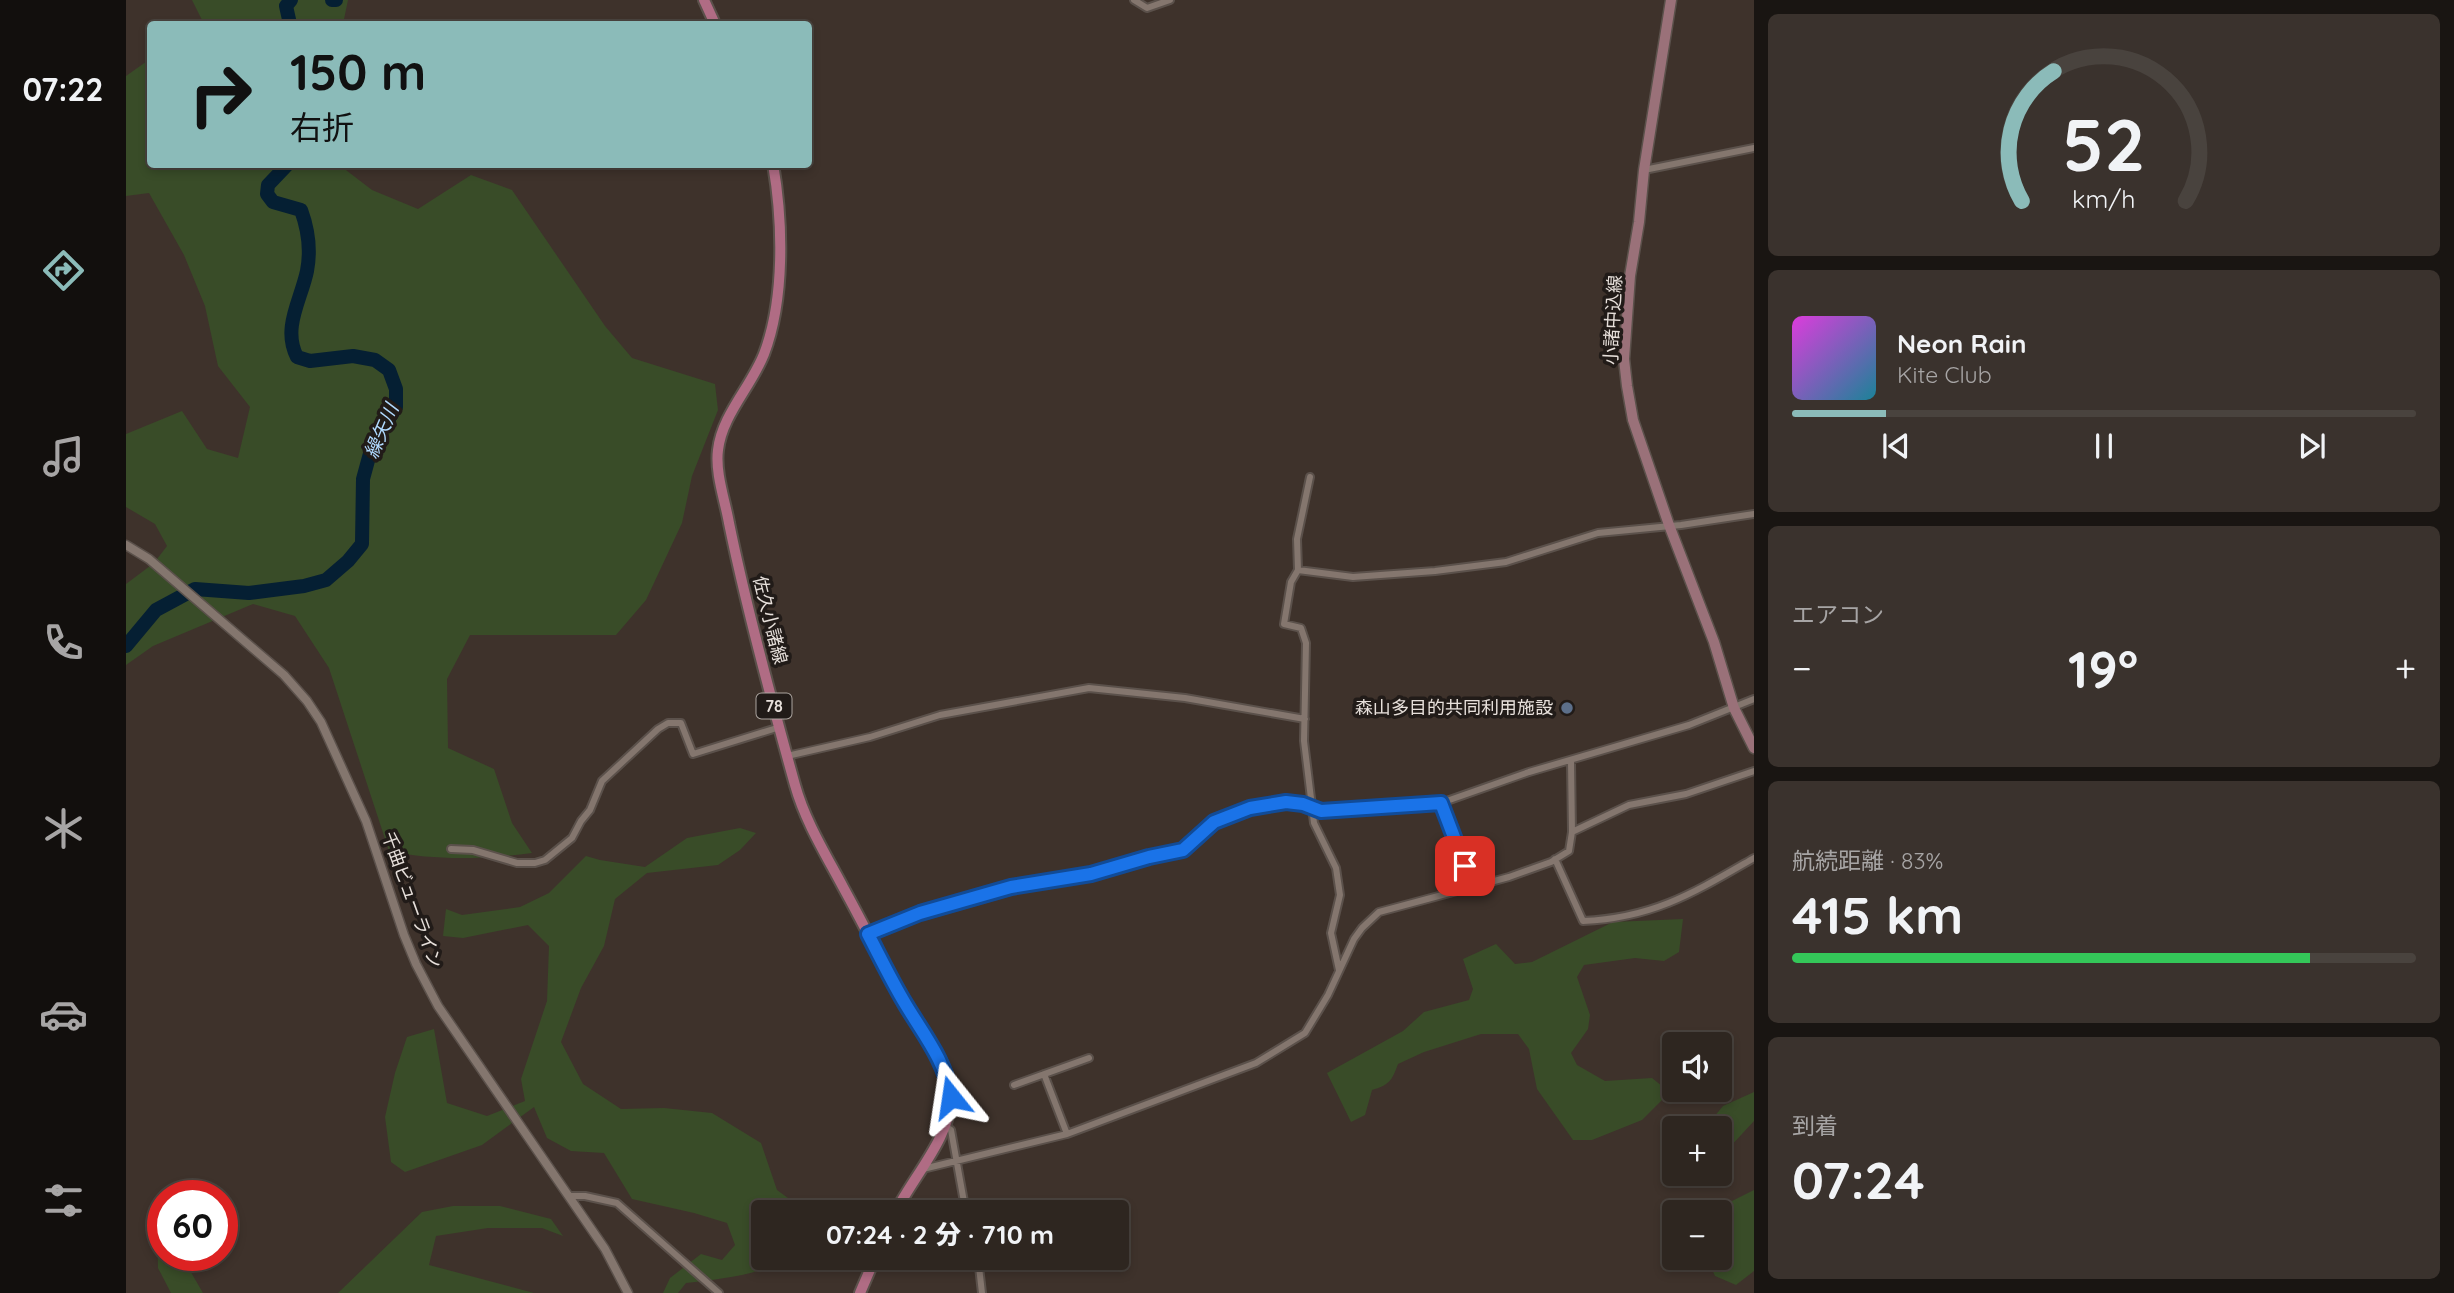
<!DOCTYPE html>
<html lang="ja">
<head>
<meta charset="utf-8">
<style>
  body { margin:0; font-family:Quicksand,"Noto Sans JP",sans-serif; background:#3a322d; color:#f1f3f6; height:100vh; display:flex; flex-direction:column; font-size:26px; white-space:nowrap }
  * { box-sizing:border-box; margin:0 }
  p { font-size:23px; color:#a7a5a5 }
  .icon { flex:none; width:38px; height:38px; fill:none; stroke:currentColor; stroke-width:2; stroke-linecap:round; stroke-linejoin:round }
  .map { position:relative; flex:1; overflow:hidden }
  .drawer { display:flex; flex-direction:column; gap:14px; padding:14px; background:#191512; width:700px }
  .drawer>* { flex:none }
  .hud { position:absolute; left:21px; top:21px; width:665px; height:147px; border-radius:7px; box-shadow:0 4px 10px #0003,0 0 0 2px #49433e; background:#8bbbb9; color:#111; overflow:hidden }
  .buttons { position:absolute; left:1536px; top:1032px; display:grid; gap:14px }
  .buttons a { display:grid; place-items:center; width:70px; height:70px; border-radius:7px; background:#2e2620; box-shadow:0 4px 10px #0003,0 0 0 2px #49433e; font-size:35px }
  .speed { position:absolute; left:21px; top:1180px; display:flex; gap:14px; font-size:35px; font-weight:700; text-align:center }
  .speed>* { display:grid; place-content:center; width:91px; height:91px; border-radius:50%; background:#2e2620; box-shadow:0 4px 10px #0003,0 0 0 2px #49433e; line-height:1 }
  .speed .limit { border:10px solid #d22; background:#fff; color:#111 }
  .pin { position:absolute; display:grid; place-items:center; width:60px; height:60px; color:#fff; margin:-30px; border-radius:14px; box-shadow:0 4px 10px #0006 }
  .me { position:absolute; width:77px; margin:-38px; rotate:345deg; stroke-linejoin:round; filter:drop-shadow(0 0 5px #0008) }
  .turn { display:flex; align-items:center; gap:24px; height:147px; padding:0 28px; font-size:32px }
  .turn .icon { width:91px; height:91px; stroke-width:2.5 }
  .turn b { display:block; font-size:49px; line-height:60px }
  .big { font-size:52px; font-weight:800; line-height:1.1 }
  .drawer .widget { flex:1; display:flex; flex-direction:column; justify-content:center; gap:10px; min-width:0; padding:0 24px; border-radius:10px; background:#3a322d }
  .drawer .dial { align-items:center; gap:0 }
  .dial svg { height:182px; overflow:visible; fill:none; stroke:#49433e; stroke-width:7; stroke-linecap:round; text-anchor:middle }
  .dial text { fill:#f1f3f6; stroke:none }
  .song { display:flex; align-items:center; gap:21px }
  .cover { width:84px; height:84px; border-radius:10px; background:linear-gradient(135deg,hsl(300 70% 55%),hsl(190 70% 35%)) }
  .played { height:7px; border-radius:4px; background:linear-gradient(90deg,#8bbbb9 15%,#49433e 15%) }
  .keys { display:flex; justify-content:space-around; direction:ltr }
  .heat { display:flex; justify-content:space-between; align-items:center; font-size:38px; direction:ltr }
  .charge { height:10px; border-radius:5px; background:linear-gradient(90deg,#34c759 83%,#49433e 0) }
  .trip { position:absolute; left:625px; top:1200px; width:378px; height:70px; border-radius:7px; background:#2e2620; box-shadow:0 4px 10px #0003,0 0 0 2px #49433e; font-weight:800; line-height:70px; text-align:center }
  main { display:flex; flex:1; min-height:0 }
  .dock { display:flex; flex-direction:column; width:126px; justify-content:space-around; align-items:center; background:#120f0d; color:#a7a5a5 }
  .dock .icon { width:49px; height:49px }
  .dock .active { color:#8bbbb9 }
  .dock b { font-size:32px; color:#f1f3f6 }
  .map>svg:first-child { display:block }
  .green { fill:#394c28 }
  .lines { fill:none; stroke-linecap:round; stroke-linejoin:round }
  .river { stroke:#051f33; stroke-width:14 }
  .minor-casing { stroke:#5b514b; stroke-width:10 }
  .tertiary-casing { stroke:#5b514b; stroke-width:11 }
  .secondary-casing { stroke:#5b514b; stroke-width:13 }
  .primary-casing { stroke:#5b514b; stroke-width:14 }
  .minor { stroke:#84766e; stroke-width:6 }
  .tertiary { stroke:#84766e; stroke-width:8 }
  .secondary { stroke:#9a7179; stroke-width:10 }
  .primary { stroke:#b06c84; stroke-width:10 }
  .route-casing { stroke:#114b97; stroke-width:18 }
  .route { stroke:#1a73e8; stroke-width:12 }
  .service-dot { fill:#5c6f8a; stroke:#211b18; stroke-width:2.5 }
  .labels { text-anchor:middle; stroke-width:7; stroke-linejoin:round; paint-order:stroke }
  .shield { fill:#211b18; stroke:#aca5a0; stroke-width:2 }
  .shield-label { font-size:16px; font-weight:bold; fill:#e7e0db }
  .street-label { font-size:18px; fill:#e7e0db; stroke:#211b18 }
  .poi-label { font-size:18px; fill:#e7e0db; stroke:#211b18; text-anchor:end }
  .water-label { font-size:19px; font-style:italic; fill:#b0d9fe; stroke:#211b18 }
</style>
</head>
<body>
<main>
<nav class="dock">
<b>07:22</b>
<svg class="icon active" aria-label="directions" viewBox="0 0 24 24"><path d="M12 3l9 9-9 9-9-9zM9 14v-3h6M13 9l2 2-2 2"/></svg>
<svg class="icon" aria-label="music" viewBox="0 0 24 24"><path d="M9 18V5l10-2v13"/><circle cx="6" cy="18" r="3"/><circle cx="16" cy="16" r="3"/></svg>
<svg class="icon" aria-label="phone" viewBox="0 0 24 24"><path d="M5 4h4l2 5-3 2q2 4 5 5l2-3 5 2v4C11 20 4 13 5 4z"/></svg>
<svg class="icon" aria-label="climate" viewBox="0 0 24 24"><path d="M12 3v18M4 7l16 10M4 17L20 7"/></svg>
<svg class="icon" aria-label="car" viewBox="0 0 24 24"><path d="M5 17H2v-5l4-1 3-4h7l3 4 3 1v5h-3M9 17h6M6 11h13"/><circle cx="7" cy="17" r="2"/><circle cx="17" cy="17" r="2"/></svg>
<svg class="icon" aria-label="filters" viewBox="0 0 24 24"><path d="M4 7h16M4 17h16"/><circle cx="9" cy="7" r="2"/><circle cx="15" cy="17" r="2"/></svg>
</nav>
<div class="map">
<svg width="1628" height="1293" viewBox="0 0 1628 1293">
  <rect width="100%" height="100%" fill="#3e322b"/>
  <path class="green" d="M66,0H222L217,24H73L77,22Z
    M24,59V164L218,165L216,167L246,190L292,209L345,175L386,190L479,326L506,358L589,384L592,410L566,476L556,523L520,600L490,635H344L321,679L322,748L368,769L386,823L406,853C358,859 311,861 263,851L203,668L169,616L127,604L27,646L0,665V584L28,563L41,546L29,524L0,507V434L56,411L81,449L112,458L124,407L92,366L79,306L58,255L23,193L0,196V76Z
    M614,828L630,833L614,850L592,865L521,873L489,899L478,946L455,988L435,1042L457,1084L495,1109L538,1108L586,1113L635,1143L651,1190L677,1209L678,1213H637V1258H661C632,1276 593,1279 560,1283L552,1293H537L544,1278L575,1254L596,1260L609,1245L601,1223L568,1213L506,1199L478,1153L445,1151L421,1138L408,1107L356,1145L279,1172L265,1162L259,1117L269,1073L281,1037L308,1029L321,1103L361,1116L399,1101L395,1079L421,1001L423,946L402,925L337,938L317,936L320,909L336,915L394,907L423,893L460,856L474,860L519,867L561,838Z
    M1557,919L1553,952L1538,961L1509,958L1458,965L1451,977L1464,1015L1462,1029L1445,1053L1451,1065L1479,1081L1526,1078L1536,1086L1537,1099L1516,1120L1466,1140H1447L1411,1089L1403,1049L1392,1034H1355L1298,1052L1272,1064C1266,1081 1263,1085 1246,1090L1239,1115L1225,1122L1201,1073L1277,1031L1298,1012L1343,1000L1347,989L1337,959L1370,944L1389,964L1406,962L1487,922Z
    M1628,1092V1121L1603,1148L1594,1151V1129H1578L1597,1106Z
    M1628,1190V1271L1610,1285L1589,1276L1581,1258H1594V1213H1582Z
    M327,1206H374L425,1219L437,1236L416,1228H362L310,1236L303,1265L408,1293H212L296,1212Z
    M31,1228L37,1233V1255H55L77,1293H45L32,1268Z"/>
  <g class="lines">
    <path class="river" d="M206,0H210
      M164,24L160,6L165,0
      M0,646L30,610L69,589L123,593L178,586L200,580L222,561L236,544L237,479L246,446L270,407V389L263,370L249,360L227,356L184,361L171,357C156,328 175,300 181,271C185,250 182,229 175,210L147,202L141,194L142,185L162,164"/>
    <g class="minor-casing">
      <path id="minor" d="M1008,0L1021,8L1044,0
        M1518,170L1628,148
        M1184,477L1171,539L1172,570L1165,582L1158,624L1175,628L1180,643L1178,741L1188,823L1210,868L1214,895L1205,933L1213,970
        M1172,570L1227,577L1309,571L1380,562L1472,533L1555,525L1628,514
        M661,756L744,737L814,715L963,688L1059,698L1179,719
        M1315,803L1346,887
        M1446,832L1503,805L1560,794L1628,771
        M325,849L347,850L391,863H409L419,860L446,838L455,821L464,810L476,781L532,729L542,723H555L567,754L654,727
        M1429,859L1457,921C1528,918 1569,892 1628,858
        M742,934L794,913L885,887L965,874L1023,857L1057,850L1088,822L1124,808L1160,802L1177,804L1195,811H1207L1315,803L1403,772L1563,725L1628,699
        M918,1074L941,1134
        M888,1085L963,1058
        M819,1126L825,1130L840,1213
        M797,1169L941,1134L1130,1063L1179,1033L1202,995L1228,939L1236,928L1253,912L1383,877L1425,862L1443,851L1446,832L1445,762
        M443,1196H459L491,1203L593,1293
        M852,1258L856,1293"/>
    </g>
    <g class="tertiary-casing">
      <path id="tertiary" d="M0,545L23,559L158,675L181,701L195,722L240,821L278,935L290,964L312,1006L479,1249L502,1293"/>
    </g>
    <g class="secondary-casing">
      <path id="secondary" d="M1545,0L1518,170L1513,222L1504,276L1498,359L1501,386L1507,420L1543,525L1588,642L1608,708L1628,748"/>
    </g>
    <g class="primary-casing">
      <path id="primary" d="M578,0L589,24
        M647,164C657,222 659,299 638,354C625,387 596,415 592,450C589,473 599,500 603,523C621,611 645,699 669,785C679,821 700,855 717,887C738,925 757,964 778,1002C794,1031 825,1062 825,1097C825,1137 786,1178 769,1213
        M734,1293L749,1258"/>
    </g>
    <use href="#minor" class="minor"/>
    <use href="#tertiary" class="tertiary"/>
    <use href="#secondary" class="secondary"/>
    <use href="#primary" class="primary"/>
  </g>
  <g class="lines">
    <g class="route-casing">
      <path id="route" d="M825,1097C820,1062 798,1035 780,1005C766,982 754,957 742,934L794,913L885,887L965,874L1023,857L1057,850L1088,822L1124,808L1160,802L1177,804L1195,811L1315,803L1339,866"/>
    </g>
    <use href="#route" class="route"/>
  </g>
  <circle class="service-dot" cx="1441" cy="708" r="7"/>
  <g class="labels">
    <rect class="shield" x="630.5" y="693.5" width="35" height="25" rx="5"/>
    <g class="shield-label">
      <text x="648" y="712">78</text>
    </g>
    <g class="street-label">
      <text transform="translate(1487 320) rotate(-87)" y="6">小諸中込線</text>
      <text transform="translate(644 620) rotate(76)" y="6">佐久小諸線</text>
      <text transform="translate(286 900) rotate(70)" y="6">千曲ビューライン</text>
    </g>
    <g class="poi-label">
      <text x="1427" y="714">森山多目的共同利用施設</text>
    </g>
    <g class="water-label">
      <text transform="translate(255 431) rotate(-67)" y="7">繰矢川</text>
    </g>
  </g>
</svg>
<div class="buttons">
<a><svg class="icon" aria-label="sound" viewBox="0 0 24 24"><path d="M4 9h4l5-4v14l-5-4H4zM17 9q2 3 0 6"/></svg></a>
<a>+</a>
<a>−</a>
</div>
<div class="speed"><div class="limit">60</div></div>
<div class="pin" style="left:1339px;top:866px;background:#d93025"><svg class="icon" aria-label="arrive" viewBox="0 0 24 24"><path d="M6 21V4h12l-3 4 3 4H6"/></svg></div>
<svg class="me" style="left:825px;top:1097px" viewBox="-20 -20 40 40"><path d="M0-17L14 15 0 8-14 15z" fill="#1a73e8" stroke="#fff" stroke-width="4"/></svg>
<div class="trip">07:24 · 2 分 · 710 m</div>
<div class="hud">
<div class="turn"><svg class="icon" aria-label="right" viewBox="0 0 24 24"><path d="M7 20v-9h11M14 6l5 5-5 5"/></svg><div><b>150 m</b>右折</div></div>
</div>
</div>
<section class="drawer">
<div class="widget dial"><svg viewBox="0 0 100 80">
<path d="M14 69A42 42 0 1 1 86 69"/>
<path d="M14 69A42 42 0 0 1 28 12" stroke="#8bbbb9"/>
<text x="50" y="56" font-size="32" font-weight="700">52</text>
<text x="50" y="72" font-size="11">km/h</text>
</svg></div>
<div class="widget">
<div class="song"><i class="cover"></i><div><b>Neon Rain</b><p>Kite Club</p></div></div>
<div class="played"></div>
<div class="keys"><svg class="icon" aria-label="previous" viewBox="0 0 24 24"><path d="M18 5L8 12l10 7zM5 5v14"/></svg><svg class="icon" aria-label="pause" viewBox="0 0 24 24"><path d="M8 5v14M16 5v14"/></svg><svg class="icon" aria-label="next" viewBox="0 0 24 24"><path d="M6 5l10 7-10 7zM19 5v14"/></svg></div>
</div>
<div class="widget"><p>エアコン</p>
<div class="heat"><a>−</a><b class="big">19°</b><a>+</a></div>
</div>
<div class="widget"><p>航続距離 · 83%</p><b class="big">415 km</b><div class="charge"></div></div>
<div class="widget"><p>到着</p><b class="big">07:24</b></div>
</section>
</main>
</body>
</html>
